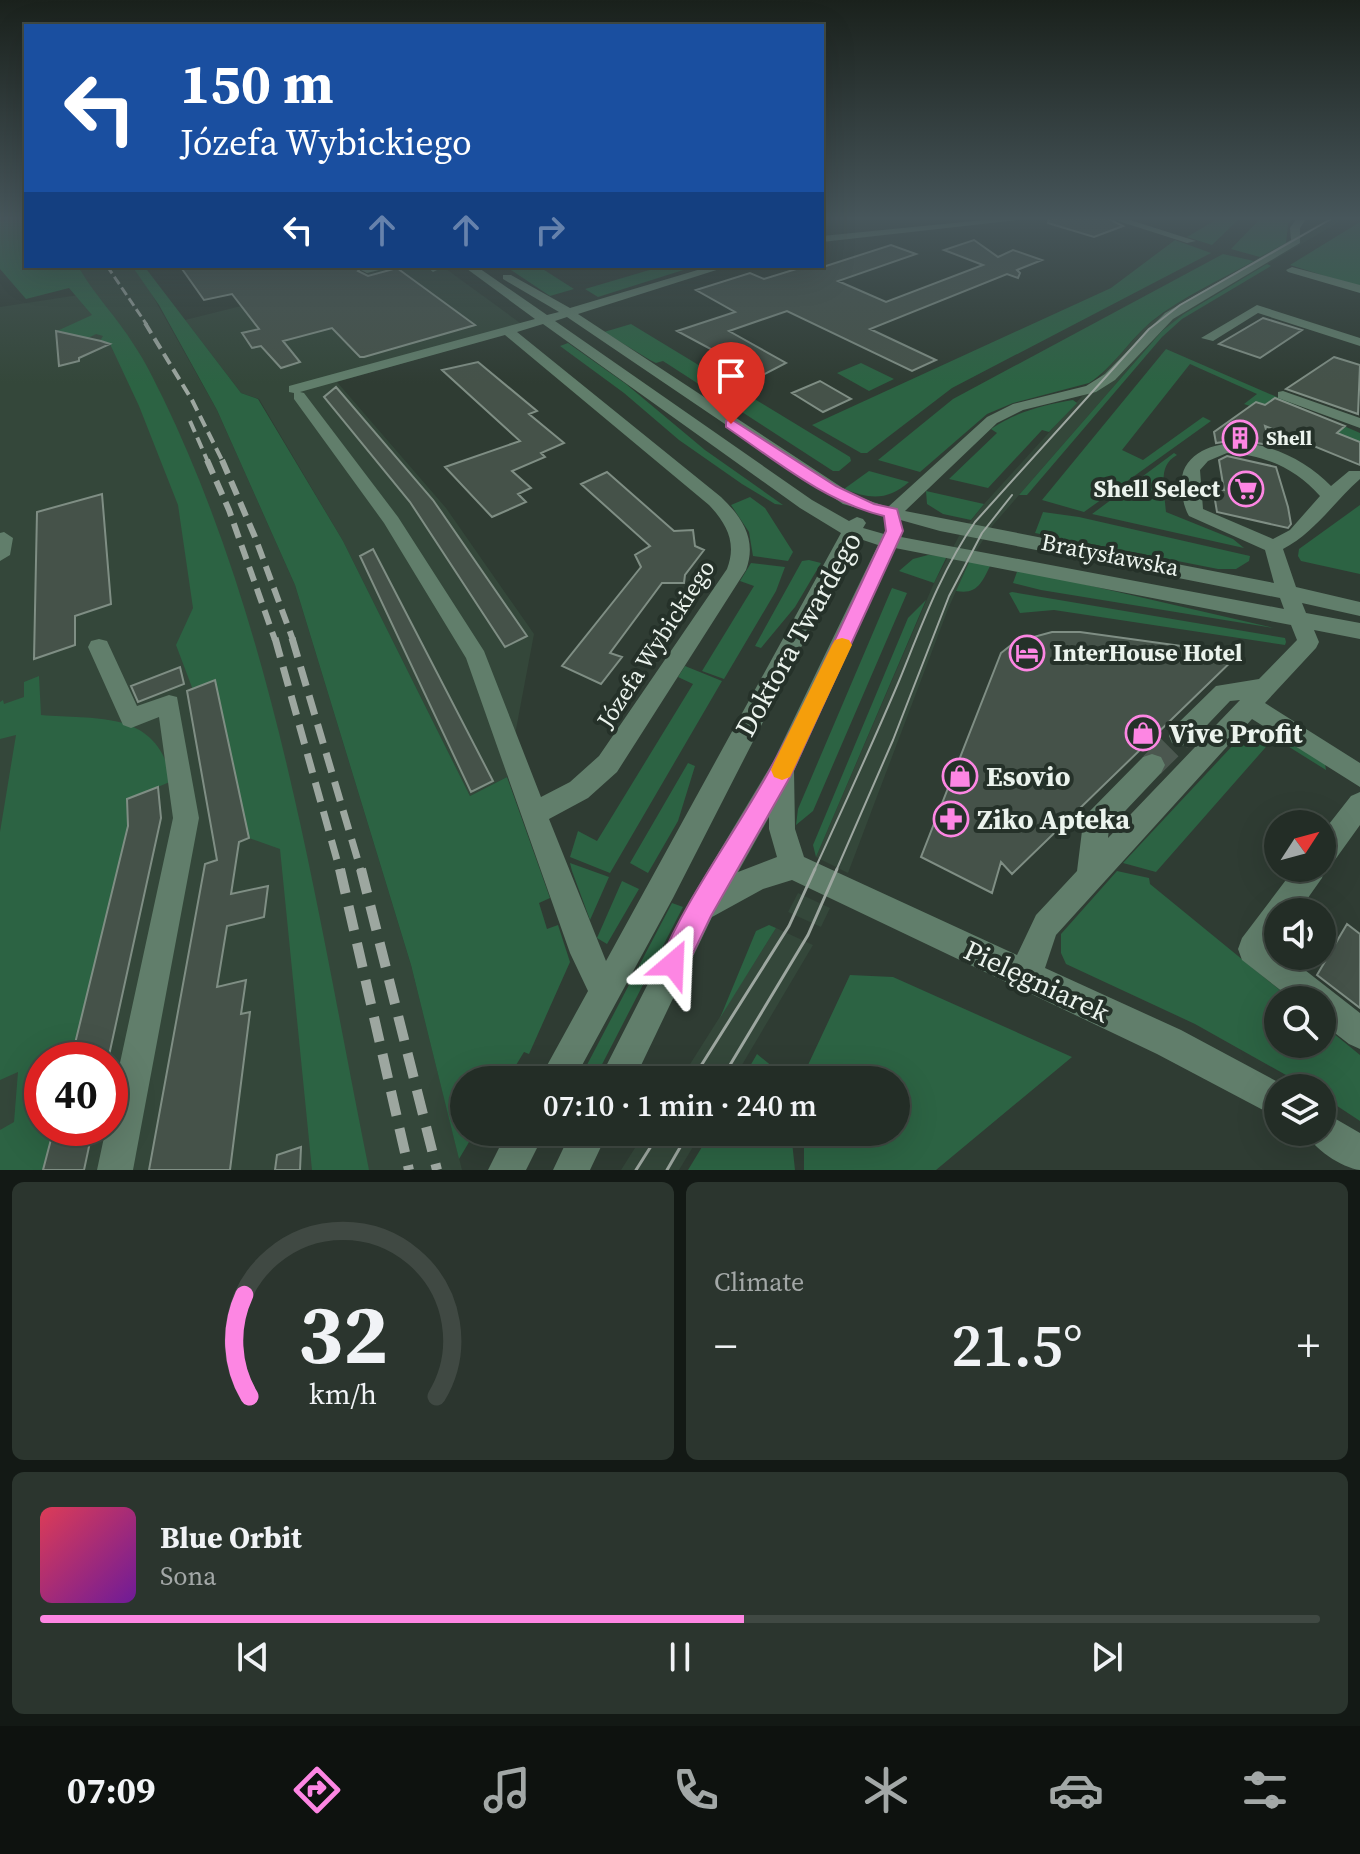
<!DOCTYPE html>
<html lang="en">
<head>
<meta charset="utf-8">
<style>
  body { margin:0; font-family:"Source Serif 4",serif; background:#2b352e; color:#f1f3f6; height:100vh; display:flex; flex-direction:column; font-size:30px; white-space:nowrap }
  * { box-sizing:border-box; margin:0 }
  p { font-size:26px; color:#a3a8a7 }
  .icon { flex:none; width:44px; height:44px; fill:none; stroke:currentColor; stroke-width:2; stroke-linecap:round; stroke-linejoin:round }
  .map { position:relative; height:1170px; overflow:hidden }
  .side { display:flex; flex-direction:column; gap:12px; padding:12px; background:#131915; flex:1 }
  .side>* { flex:none }
  .top-card { position:absolute; left:24px; top:24px; width:800px; height:244px; border-radius:0px; box-shadow:0 8px 32px #0002,0 0 0 2px #404943; background:#1a4fa0; color:#fff; overflow:hidden }
  .needle { width:52px; rotate:54deg }
  .tools { position:absolute; left:1264px; top:810px; display:grid; gap:16px }
  .tools a { display:grid; place-items:center; width:72px; height:72px; border-radius:50%; background:#232d26; box-shadow:0 8px 32px #0002,0 0 0 2px #404943; font-size:40px }
  .speed { position:absolute; left:24px; top:1042px; display:flex; gap:16px; font-size:40px; font-weight:700; text-align:center }
  .speed>* { display:grid; place-content:center; width:104px; height:104px; border-radius:50%; background:#232d26; box-shadow:0 8px 32px #0002,0 0 0 2px #404943; line-height:1 }
  .speed .limit { border:12px solid #d22; background:#fff; color:#111 }
  .pin { position:absolute; display:grid; place-items:center; width:68px; height:68px; color:#fff; margin:-82px -34px; border-radius:50% 50% 50% 0; rotate:-45deg; box-shadow:0 0 8px #0007 }
  .pin .icon { rotate:45deg }
  .me { position:absolute; width:88px; margin:-44px; rotate:26deg; stroke-linejoin:round; filter:drop-shadow(0 0 6px #0008) }
  .turn { display:flex; align-items:center; gap:28px; height:168px; padding:0 24px; font-size:36px }
  .turn .icon { width:104px; height:104px; stroke-width:2.5 }
  .turn b { display:block; font-size:56px; line-height:68px }
  .lanes { display:flex; align-items:center; height:76px; padding:0 24px; background:#0003; justify-content:center; gap:40px; direction:ltr }
  .lanes .off { opacity:.35 }
  .big { font-size:60px; font-weight:600; line-height:1.1 }
  .side .card { flex:1; display:flex; flex-direction:column; justify-content:center; gap:12px; min-width:0; padding:0 28px; border-radius:12px; background:#2b352e }
  .side .dial { align-items:center; gap:0 }
  .dial svg { height:208px; overflow:visible; fill:none; stroke:#404943; stroke-width:7; stroke-linecap:round; text-anchor:middle }
  .dial text { fill:#f1f3f6; stroke:none }
  .song { display:flex; align-items:center; gap:24px }
  .cover { width:96px; height:96px; border-radius:12px; background:linear-gradient(135deg,hsl(350 70% 55%),hsl(280 70% 35%)) }
  .played { height:8px; border-radius:4px; background:linear-gradient(90deg,#fd86e3 55%,#404943 55%) }
  .keys { display:flex; justify-content:space-around; direction:ltr }
  .heat { display:flex; justify-content:space-between; align-items:center; font-size:44px; direction:ltr }
  .side .tiles { flex:1; display:grid; gap:12px; grid-template-columns:1fr 1fr }
  .card:last-child { grid-column:span 2 }
  .trip { position:absolute; left:450px; top:1066px; width:460px; height:80px; border-radius:40px; background:#232d26; box-shadow:0 8px 32px #0002,0 0 0 2px #404943; font-weight:600; line-height:80px; text-align:center }
  .tab-bar { display:flex; height:128px; justify-content:space-around; align-items:center; background:#0e120f; color:#a3a8a7 }
  .tab-bar .icon { width:56px; height:56px }
  .tab-bar .selected { color:#fd86e3 }
  .tab-bar b { font-size:36px; color:#f1f3f6 }
  .map>svg:first-child { display:block }
  .built { fill:#34473a; fill-rule:evenodd }
  .green { fill:#2c6343 }
  .building { fill:#455249; stroke:#7f8e84; stroke-width:2 }
  .lines { fill:none; stroke-linecap:round; stroke-linejoin:round }
  .minor-tunnel { stroke:#4b574f; stroke-width:25; stroke-dasharray:25 12; stroke-linecap:butt }
  .minor { fill:#617e6b; fill-rule:evenodd }
  .tram-far1 { stroke:#9da7a0; stroke-width:2 }
  .tram { stroke:#9da7a0; stroke-width:3 }
  .rail-far4 { stroke:#9da7a0; stroke-width:3; stroke-dasharray:9 4; stroke-linecap:butt }
  .rail-far3 { stroke:#9da7a0; stroke-width:4; stroke-dasharray:12 6; stroke-linecap:butt }
  .rail-far2 { stroke:#9da7a0; stroke-width:6; stroke-dasharray:15 8; stroke-linecap:butt }
  .rail-far1 { stroke:#9da7a0; stroke-width:7; stroke-dasharray:20 10; stroke-linecap:butt }
  .rail { stroke:#9da7a0; stroke-width:10; stroke-dasharray:25 13; stroke-linecap:butt }
  .route { fill:#fd86e3; stroke:#a45794; stroke-width:2 }
  .slow { fill:#f59e0b }
  .labels { text-anchor:middle; stroke-width:8; stroke-linejoin:round; paint-order:stroke }
  .far-poi-label { font-size:20px; font-weight:bold; fill:#ebf3ed; stroke:#253129; text-anchor:start }
  .poi-label { font-size:24px; font-weight:bold; fill:#ebf3ed; stroke:#253129; text-anchor:end }
  .street-label { font-size:24px; fill:#ebf3ed; stroke:#253129 }
  .near-street-label { font-size:28px; fill:#ebf3ed; stroke:#253129 }
  .near-poi-label { font-size:28px; font-weight:bold; fill:#ebf3ed; stroke:#253129; text-anchor:start }
</style>
</head>
<body>
<div class="map">
<svg width="1360" height="1170" viewBox="0 0 1360 1170">
  <rect width="100%" height="100%" fill="#2f3c33"/>
  <path class="built" d="M1327,219H1344L1198,305L1162,331L993,525L970,560L948,609L848,873L816,857L934,583L959,536L984,504L1145,327L1173,306Z
    M78,266H133L146,284L217,410L295,585L411,965L462,1170H0V307L92,293ZM42,1060H110V1128H42Z
    M327,266H442L527,328L337,382L446,508L534,634L507,777L470,796L343,541L259,399L241,393L185,320L336,282Z
    M798,893L830,908L821,927L788,912Z
    M776,928L813,945L733,1080H680Z
    M645,1132H702L679,1170H621Z"/>
  <path class="green" d="M13,219H26V266H78C94,295 117,317 134,345C145,361 154,380 163,398C278,636 317,913 369,1170H312L280,849L249,838L176,645L193,608L178,505L139,406L110,344L100,341L103,336L96,334L88,338L57,331L92,315L69,288L26,299L0,269V222Z
    M1217,219H1239L1212,245L1187,237Z
    M1260,219H1292L1288,225L1286,243L1260,257L1231,249Z
    M1360,222V287L1290,265Z
    M1175,240L1211,253L952,388L867,453H861L812,425L1111,288Z
    M1223,254L1254,261C1220,280 1182,297 1152,321C1129,340 1114,367 1089,383L1013,403L987,414L920,472L878,460L953,399Z
    M1267,264L1271,266L1182,319L1162,337L1027,495H1019L1162,331L1184,314Z
    M132,266H144L241,393L258,399L343,541L470,796L507,777L550,898L539,903L547,929L558,925L570,962L529,1054L524,1052L507,1080H464V1132H475L459,1159L411,965L295,585L217,410L159,305Z
    M505,266H538L574,289L550,296Z
    M663,266H696L598,297L585,289Z
    M631,324L850,457L851,461L839,471H833L663,361L656,363L650,360L604,332Z
    M568,343L626,384L705,450L783,505L775,504L742,484L679,440L624,393L560,346Z
    M1166,349L1360,433V442L1257,402L1250,406L1244,404L1257,394L1190,364L1122,450L1143,460L1203,417L1211,421L1084,512L1042,500Z
    M861,363L894,379L869,391L837,373Z
    M1073,400L1077,403L1049,432L1042,430L988,488L949,479L997,433L991,429C1016,412 1043,405 1073,400Z
    M1174,453L1177,455C1163,463 1163,474 1164,489L1160,492L1164,493L1166,512L1233,539L1244,548L1092,514Z
    M869,471L909,482C888,501 869,499 844,489Z
    M926,491L984,504L971,520L943,514L927,504Z
    M750,497L765,508L793,552L788,561L753,556L749,532L731,505Z
    M1360,505V574L1301,561L1298,556L1299,549Z
    M1043,512L1079,517L1250,556L1249,561L1236,569H1218L1035,533Z
    M928,555L947,556L934,583L899,571L913,559Z
    M809,560L821,563L795,607L761,648L755,646L802,561Z
    M970,560L991,564C982,582 978,595 956,591Z
    M751,563L785,567L776,591L724,679L702,671L754,586L740,581Z
    M1018,569L1274,628L1041,590L1013,583Z
    M892,588L907,593L813,811L796,825L798,809Z
    M1012,592L1285,638L1286,642L1285,645L1054,610L1020,613L1009,593Z
    M926,600L816,857L813,845L908,618Z
    M685,666L722,681L610,873L570,857L578,831L597,841L693,684L678,677Z
    M39,676L41,715C101,720 157,710 172,781L127,800L128,826L71,1060H42V1128H54L43,1170H0V1130L14,1122L18,1072L0,1080V832L16,735L0,739V702L3,700L4,704L24,697V682Z
    M1254,726L1268,728L1325,764L1326,770L1278,740H1272L1156,872L1123,863L1249,728Z
    M688,763L695,766L678,821L648,873L630,863Z
    M570,863L609,877L590,920L572,871Z
    M1117,871L1149,878L1150,884L1292,1000H1278V1044H1322V1024L1360,1055V1121L1322,1096V1088H1309L1195,1024L1066,964L1061,953V934Z
    M622,881L639,889L607,944L597,938Z
    M672,903L683,907L594,1080H579Z
    M769,925L776,928L720,1018L756,931Z
    M850,975L893,977L1072,1057L936,1170H804V1132H896V1080H801Z
    M757,1054L785,1077V1080H742Z
    M711,1132H791L795,1170H688Z"/>
  <path class="building" d="M1049,219H1109L1123,226L1094,237L1048,223Z
    M974,240L998,257L1013,250L1042,260L1017,270L1020,273L1018,278L1007,274L870,329L936,360L912,371L787,311L729,331L786,363L761,376L677,331L735,312L696,290L750,273L764,279L806,266H826L891,245L916,254L838,281L886,302L983,265L944,250Z
    M180,266H363L358,271L368,276L397,268L475,325L364,357H360L332,328L283,341L300,362L281,368L261,346L252,348L242,333L259,329L232,294L204,300Z
    M1263,318L1302,330L1260,358L1219,344Z
    M56,331L101,341L110,344L79,358V361L59,366Z
    M1334,357L1360,365L1358,414L1286,389Z
    M478,362L537,411L529,414L564,443L541,453L545,457L512,471L531,488L518,494L526,502L492,517L445,467L520,441L442,370Z
    M820,381L851,399L823,412L792,393Z
    M336,387L433,500L527,636L505,647L410,502L324,397Z
    M1275,398L1345,426L1337,433L1360,442V465L1265,426L1270,445L1236,440L1216,443L1214,432L1256,402L1265,405Z
    M1227,456L1276,467L1288,507L1291,524L1288,528L1217,512L1213,488L1224,490L1219,460Z
    M607,472L674,531L693,530L695,546L704,550L685,575L684,583H662L610,653L622,657L601,684L562,666L641,567L635,555L650,546L581,484Z
    M102,494L111,604L75,616V645L34,659L37,512Z
    M373,549L493,781L471,792L360,556Z
    M1052,632H1080L1239,654L1012,874L1001,862L992,893L921,857L1001,653L1015,642Z
    M180,667L184,684L138,702L131,686Z
    M215,680L249,838L239,842L231,894L268,886L264,917L227,926L217,987L246,980L241,1014L250,1012L230,1170H149L205,864L217,860L187,691Z
    M158,787L161,818L108,1060H71L128,826L127,799Z
    M1347,924L1360,934V1008L1317,975Z
    M54,1128H93L84,1170H43Z
    M301,1147L300,1170H275L277,1155Z"/>
  <g class="lines">
    <path class="minor-tunnel" d="M1152,765L1181,736"/>
    <path class="minor" d="M994,219H1026L822,242V236Z
      M1112,219H1127L1196,241L1187,243Z
      M1296,219H1306L1300,228V243L1173,319L1115,380L1096,392L1023,410L997,423L905,511L1274,583L1265,550L1189,516C1183,506 1181,491 1182,480C1182,467 1191,457 1202,451C1245,430 1300,454 1331,486L1349,471H1360V479C1334,502 1314,533 1283,549L1296,587L1360,602V616L1302,603L1306,613L1360,623V639L1314,630L1319,642L1316,648L1265,703L1360,763V787L1252,719L1056,935L1045,968L1181,1030L1289,1088H1278V1118L1157,1054L792,880L763,889L712,917L634,1080H599L692,897L773,762L878,545L857,538L673,898L574,1080H539L588,991L570,953L466,658L384,523L294,399V393L289,392V386L535,319L463,266H476L547,315L559,312L503,279V275H511L570,308L711,266H729L578,314L855,496L888,507L987,417L1013,404L1086,386L1105,374L1165,313L1291,240L1290,228ZM567,317L843,504L940,531L1280,598L1284,609L901,537L903,531L894,525L887,527L884,534L863,528L866,523L863,519L857,517L849,521L812,500L555,321ZM543,324L800,508L841,533L606,961L549,819L588,798L617,772L746,570C757,540 743,518 721,497L517,332ZM505,335L709,505C727,524 737,543 727,569L599,756L570,782L541,797L484,651L398,517L304,393L300,392ZM1227,453C1265,455 1295,468 1320,496L1290,530L1273,539L1203,509L1200,470L1208,461ZM895,548L1291,625L1297,640L1259,679L1216,686L1172,729L1169,736L1172,743L1181,746L1190,743L1230,701L1240,700L1108,838L1109,828L1161,773L1165,765L1161,757L1152,754L1143,757L1087,814L1083,823L1077,871L1036,915L1017,955L804,857L795,829L794,771ZM769,817V829L777,857L738,872Z
      M370,266H395L367,273L361,270Z
      M426,266H438L439,269L433,272Z
      M1292,267L1360,285V293L1288,272L1286,270Z
      M1257,305L1360,338V346L1258,313L1213,341L1201,338Z
      M1283,391L1360,418V428L1278,398V392Z
      M4,532L13,538L10,555L0,561V533Z
      M99,639L107,641L137,706L169,695L177,697L199,818L133,1170H97L106,1128H110V1109L173,818L159,717L131,728L123,725L88,647L91,641Z
      M1360,792V825L1332,864L1325,867L1322,878L1298,912H1278V940L1273,946L1278,949V956H1287L1360,1013V1049L1349,1044L1322,1023V1000H1293L1242,960L1238,949L1242,938L1295,868H1322V833L1351,796Z
      M1322,1111L1360,1133V1170C1342,1168 1312,1148 1306,1132H1322Z
      M507,1132H545L526,1170H488Z
      M571,1132H608L590,1170H553Z"/>
    <path class="tram-far1" d="M814,871C843,808 872,745 899,681C921,627 941,571 975,522L1149,329L1180,305L1331,219
      M836,871L893,740L949,596L982,533L1012,495"/>
    <path class="tram" d="M692,1080L789,926L815,869
      M721,1080L808,935L837,869
      M636,1170L660,1132
      M667,1170L689,1132"/>
    <path class="rail-far4" d="M107,266L147,325"/>
    <path class="rail-far3" d="M145,323L192,400L223,462
      M190,421L208,462"/>
    <path class="rail-far2" d="M207,460L229,510L275,640
      M222,460L255,537L293,640"/>
    <path class="rail-far1" d="M275,638L340,871
      M292,638L361,871"/>
    <path class="rail" d="M340,869L409,1170
      M361,869L437,1170"/>
  </g>
  <linearGradient id="sky" x2="0" y2="1"><stop stop-color="#1a211c"/><stop offset="0.57" stop-color="#47565b"/><stop offset="1" stop-color="#47565b" stop-opacity="0"/></linearGradient>
  <rect width="1360" height="383" fill="url(#sky)"/>
  <path class="route" d="M731,419L836,486L874,504L897,509L903,531L790,777L711,916L683,974L673,978L663,974L659,964C689,892 738,830 774,762C815,687 849,608 886,531L884,516C825,502 775,460 726,427V421Z"/>
  <path class="slow" d="M842,638L849,640L852,645L790,777L782,780L774,777L771,770L774,763L832,645L835,640Z"/>
  <defs>
    <g id="building-ring" transform="scale(1.8)"><circle r="9.5" fill="#253129" stroke="#fd86e3" stroke-width="1.5"/><path d="M-4-6H4V6H1V3H-1V6H-4ZM-2.5-4.3h1.7v1.8h-1.7ZM.8-4.3h1.7v1.8H.8ZM-2.5-1h1.7V.8h-1.7ZM.8-1h1.7V.8H.8Z" fill="#fd86e3"/></g>
    <g id="supermarket-ring" transform="scale(1.8)"><circle r="9.5" fill="#253129" stroke="#fd86e3" stroke-width="1.5"/><path d="M-6-5.5h2.5l.6 2H6L4.5 2H-2.5L-4.4-4H-6ZM-1.5 3.2a1.3 1.3 0 1 0 .1 0ZM3 3.2a1.3 1.3 0 1 0 .1 0Z" fill="#fd86e3"/></g>
    <g id="hotel-ring" transform="scale(1.8)"><circle r="9.5" fill="#253129" stroke="#fd86e3" stroke-width="1.5"/><path d="M-6-4.5h1.5V1H6V5H4.5V3h-9V5H-6ZM-4 0a1.8 1.8 0 1 1 3.6 0ZM.5 0V-2.5h3Q6-2.5 6 0Z" fill="#fd86e3"/></g>
    <g id="shop-ring" transform="scale(1.8)"><circle r="9.5" fill="#253129" stroke="#fd86e3" stroke-width="1.5"/><path d="M-5-2.5h2.3a2.7 3.5 0 0 1 5.4 0H5L5.5 6h-11ZM-1.5-2.5h3a1.5 2.3 0 0 0-3 0Z" fill="#fd86e3"/></g>
    <g id="pharmacy-ring" transform="scale(1.8)"><circle r="9.5" fill="#253129" stroke="#fd86e3" stroke-width="1.5"/><path d="M-2-6h4v4h4v4h-4v4h-4v-4h-4v-4h4Z" fill="#fd86e3"/></g>
  </defs>
  <g fill-rule="evenodd">
    <use href="#building-ring" x="1240" y="438"/>
    <use href="#supermarket-ring" x="1246" y="489"/>
    <use href="#hotel-ring" x="1027" y="653"/>
    <use href="#shop-ring" x="1143" y="733"/>
    <use href="#shop-ring" x="960" y="776"/>
    <use href="#pharmacy-ring" x="951" y="819"/>
  </g>
  <g class="labels">
    <g class="far-poi-label">
      <text x="1266" y="445">Shell</text>
    </g>
    <g class="poi-label">
      <text x="1220" y="497">Shell Select</text>
      <text x="1053" y="661" text-anchor="start">InterHouse Hotel</text>
    </g>
    <g class="street-label">
      <text transform="translate(1110 555) rotate(11)" y="8">Bratysławska</text>
      <text transform="translate(656 644) rotate(-57)" y="8">Józefa Wybickiego</text>
    </g>
    <g class="near-street-label">
      <text transform="translate(798 634) rotate(-61)" y="10">Doktora Twardego</text>
      <text transform="translate(1037 981) rotate(25)" y="10">Pielęgniarek</text>
    </g>
    <g class="near-poi-label">
      <text x="1169" y="743">Vive Profit</text>
      <text x="986" y="786">Esovio</text>
      <text x="977" y="829">Ziko Apteka</text>
    </g>
  </g>
</svg>
<div class="tools">
<a><svg class="needle" viewBox="-14 -14 28 28"><path d="M0-13l5 13h-10z" fill="#e53935"/><path d="M0 13l5-13h-10z" fill="#a3a8a7"/></svg></a>
<a><svg class="icon" aria-label="sound" viewBox="0 0 24 24"><path d="M4 9h4l5-4v14l-5-4H4zM17 9q2 3 0 6"/></svg></a>
<a><svg class="icon" aria-label="search" viewBox="0 0 24 24"><circle cx="10" cy="10" r="6"/><path d="M15 15l6 6"/></svg></a>
<a><svg class="icon" aria-label="layers" viewBox="0 0 24 24"><path d="M12 4l9 5-9 5-9-5zM3 14l9 5 9-5"/></svg></a>
</div>
<div class="speed"><div class="limit">40</div></div>
<div class="pin" style="left:731px;top:424px;background:#d93025"><svg class="icon" aria-label="arrive" viewBox="0 0 24 24"><path d="M6 21V4h12l-3 4 3 4H6"/></svg></div>
<svg class="me" style="left:673px;top:964px" viewBox="-20 -20 40 40"><path d="M0-17L14 15 0 8-14 15z" fill="#fd86e3" stroke="#fff" stroke-width="4"/></svg>
<div class="trip">07:10 · 1 min · 240 m</div>
<div class="top-card">
<div class="turn"><svg class="icon" aria-label="left" viewBox="0 0 24 24"><path d="M17 20v-9H6M10 6l-5 5 5 5"/></svg><div><b>150 m</b>Józefa Wybickiego</div></div>
<div class="lanes"><svg class="icon" aria-label="left" viewBox="0 0 24 24"><path d="M17 20v-9H6M10 6l-5 5 5 5"/></svg><svg class="icon off" aria-label="ahead" viewBox="0 0 24 24"><path d="M12 20V5M6 11l6-6 6 6"/></svg><svg class="icon off" aria-label="ahead" viewBox="0 0 24 24"><path d="M12 20V5M6 11l6-6 6 6"/></svg><svg class="icon off" aria-label="right" viewBox="0 0 24 24"><path d="M7 20v-9h11M14 6l5 5-5 5"/></svg></div>
</div>
</div>
<section class="side">
<div class="tiles">
<div class="card dial"><svg viewBox="0 0 100 80">
<path d="M14 69A42 42 0 1 1 86 69"/>
<path d="M14 69A42 42 0 0 1 12 30" stroke="#fd86e3"/>
<text x="50" y="56" font-size="32" font-weight="700">32</text>
<text x="50" y="72" font-size="11">km/h</text>
</svg></div>
<div class="card"><p>Climate</p>
<div class="heat"><a>−</a><b class="big">21.5°</b><a>+</a></div>
</div>
<div class="card">
<div class="song"><i class="cover"></i><div><b>Blue Orbit</b><p>Sona</p></div></div>
<div class="played"></div>
<div class="keys"><svg class="icon" aria-label="previous" viewBox="0 0 24 24"><path d="M18 5L8 12l10 7zM5 5v14"/></svg><svg class="icon" aria-label="pause" viewBox="0 0 24 24"><path d="M8 5v14M16 5v14"/></svg><svg class="icon" aria-label="next" viewBox="0 0 24 24"><path d="M6 5l10 7-10 7zM19 5v14"/></svg></div>
</div>
</div>
</section>
<nav class="tab-bar">
<b>07:09</b>
<svg class="icon selected" aria-label="directions" viewBox="0 0 24 24"><path d="M12 3l9 9-9 9-9-9zM9 14v-3h6M13 9l2 2-2 2"/></svg>
<svg class="icon" aria-label="music" viewBox="0 0 24 24"><path d="M9 18V5l10-2v13"/><circle cx="6" cy="18" r="3"/><circle cx="16" cy="16" r="3"/></svg>
<svg class="icon" aria-label="phone" viewBox="0 0 24 24"><path d="M5 4h4l2 5-3 2q2 4 5 5l2-3 5 2v4C11 20 4 13 5 4z"/></svg>
<svg class="icon" aria-label="climate" viewBox="0 0 24 24"><path d="M12 3v18M4 7l16 10M4 17L20 7"/></svg>
<svg class="icon" aria-label="car" viewBox="0 0 24 24"><path d="M5 17H2v-5l4-1 3-4h7l3 4 3 1v5h-3M9 17h6M6 11h13"/><circle cx="7" cy="17" r="2"/><circle cx="17" cy="17" r="2"/></svg>
<svg class="icon" aria-label="filters" viewBox="0 0 24 24"><path d="M4 7h16M4 17h16"/><circle cx="9" cy="7" r="2"/><circle cx="15" cy="17" r="2"/></svg>
</nav>
</body>
</html>
